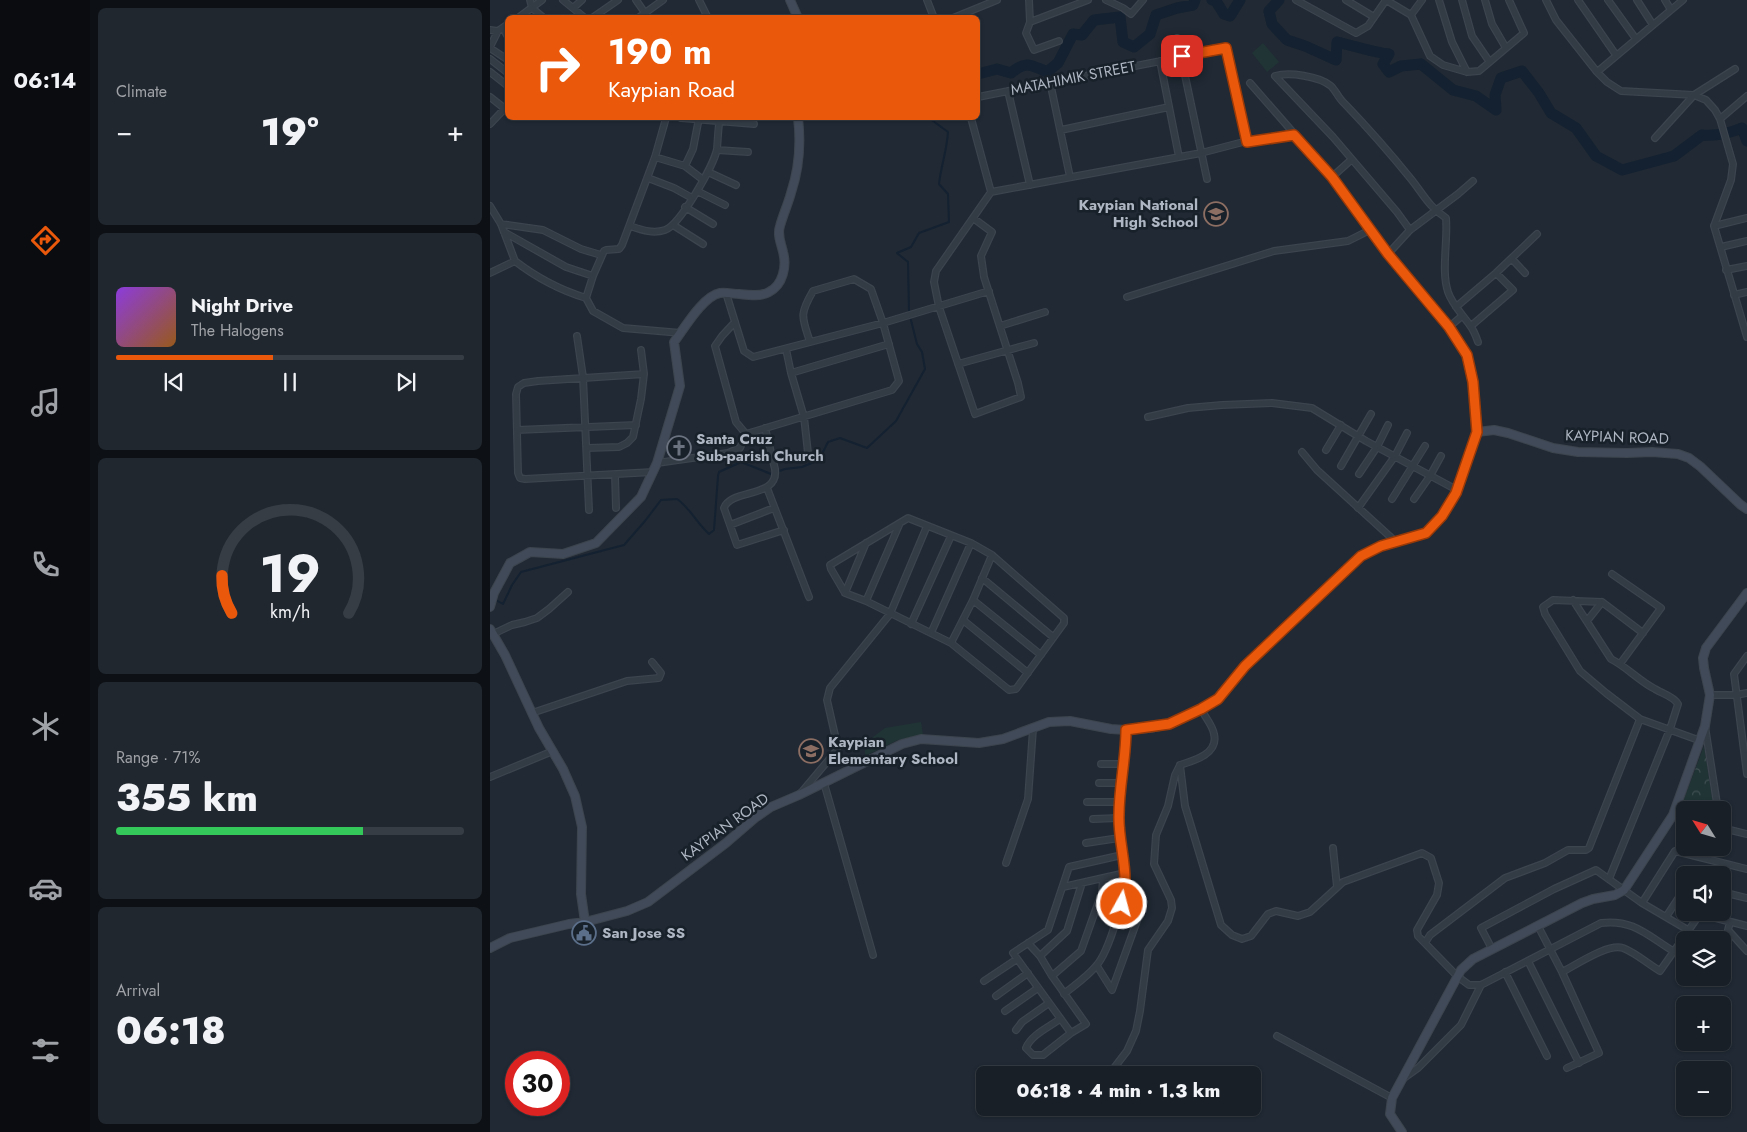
<!DOCTYPE html>
<html lang="en">
<head>
<meta charset="utf-8">
<style>
  body { margin:0; font-family:Jost,sans-serif; background:#21272f; color:#f1f3f6; height:100vh; display:flex; flex-direction:column; font-size:19px; white-space:nowrap }
  * { box-sizing:border-box; margin:0 }
  p { font-size:16px; color:#9fa2a7 }
  .icon { flex:none; width:28px; height:28px; fill:none; stroke:currentColor; stroke-width:2; stroke-linecap:round; stroke-linejoin:round }
  .map { position:relative; flex:1; overflow:hidden }
  .panel { display:flex; flex-direction:column; gap:8px; padding:8px; background:#0d1115; width:400px }
  .panel>* { flex:none }
  .hud { position:absolute; left:15px; top:15px; width:475px; height:105px; border-radius:8px; box-shadow:0 1px 4px #0004,0 0 0 1px #363d44; background:#ea580c; color:#fff; overflow:hidden }
  .needle { width:32px; rotate:307deg }
  .buttons { position:absolute; left:1186px; top:801px; display:grid; gap:10px }
  .buttons a { display:grid; place-items:center; width:55px; height:55px; border-radius:8px; background:#181f27; box-shadow:0 1px 4px #0004,0 0 0 1px #363d44; font-size:25px }
  .speed { position:absolute; left:15px; top:1051px; display:flex; gap:10px; font-size:25px; font-weight:700; text-align:center }
  .speed>* { display:grid; place-content:center; width:65px; height:65px; border-radius:50%; background:#181f27; box-shadow:0 1px 4px #0004,0 0 0 1px #363d44; line-height:1 }
  .speed .limit { border:8px solid #d22; background:#fff; color:#111 }
  .pin { position:absolute; display:grid; place-items:center; width:42px; height:42px; color:#fff; margin:-21px; border-radius:10px; box-shadow:0 2px 8px #0006 }
  .me { position:absolute; width:55px; margin:-28px; rotate:7deg; stroke-linejoin:round; filter:drop-shadow(0 0 4px #0008) }
  .turn { display:flex; align-items:center; gap:18px; height:105px; padding:0 20px; font-size:22px }
  .turn .icon { width:65px; height:65px; stroke-width:2.5 }
  .turn b { display:block; font-size:35px; line-height:42px }
  .big { font-size:38px; font-weight:800; line-height:1.1 }
  .panel .card { flex:1; display:flex; flex-direction:column; justify-content:center; gap:8px; min-width:0; padding:0 18px; border-radius:8px; background:#21272f }
  .panel .dial { align-items:center; gap:0 }
  .dial svg { height:130px; overflow:visible; fill:none; stroke:#363d44; stroke-width:7; stroke-linecap:round; text-anchor:middle }
  .dial text { fill:#f1f3f6; stroke:none }
  .song { display:flex; align-items:center; gap:15px }
  .cover { width:60px; height:60px; border-radius:8px; background:linear-gradient(135deg,hsl(270 70% 55%),hsl(30 70% 35%)) }
  .played { height:5px; border-radius:2px; background:linear-gradient(90deg,#ea580c 45%,#363d44 45%) }
  .keys { display:flex; justify-content:space-around; direction:ltr }
  .heat { display:flex; justify-content:space-between; align-items:center; font-size:28px; direction:ltr }
  .charge { height:8px; border-radius:4px; background:linear-gradient(90deg,#34c759 71%,#363d44 0) }
  .trip { position:absolute; left:486px; top:1066px; width:285px; height:50px; border-radius:8px; background:#181f27; box-shadow:0 1px 4px #0004,0 0 0 1px #363d44; font-weight:800; line-height:50px; text-align:center }
  main { display:flex; flex:1; min-height:0 }
  .menu { display:flex; flex-direction:column; width:90px; justify-content:space-around; align-items:center; background:#0a0c10; color:#9fa2a7 }
  .menu .icon { width:35px; height:35px }
  .menu .on { color:#ea580c }
  .menu b { font-size:22px; color:#f1f3f6 }
  .map>svg:first-child { display:block }
  .park { fill:url(#park-crowns) }
  .garden { fill:#213435 }
  .lines { fill:none; stroke-linecap:round; stroke-linejoin:round }
  .stream { stroke:#142130; stroke-width:2 }
  .river { stroke:#142130; stroke-width:11 }
  .street-casing { stroke:#3c444e; stroke-width:8 }
  .secondary-casing { stroke:#3c444e; stroke-width:10 }
  .street { stroke:#333b45; stroke-width:5.5 }
  .secondary { stroke:#414a58; stroke-width:8 }
  .route-casing { stroke:#983908; stroke-width:12 }
  .route { stroke:#ea580c; stroke-width:9 }
  .labels { text-anchor:middle; stroke-width:5; stroke-linejoin:round; paint-order:stroke }
  .street-label { font-size:15px; fill:#adb6c2; stroke:#182029 }
  .poi-label { font-size:15px; font-weight:bold; fill:#adb6c2; stroke:#182029; text-anchor:start }
</style>
</head>
<body>
<main>
<nav class="menu">
<b>06:14</b>
<svg class="icon on" aria-label="directions" viewBox="0 0 24 24"><path d="M12 3l9 9-9 9-9-9zM9 14v-3h6M13 9l2 2-2 2"/></svg>
<svg class="icon" aria-label="music" viewBox="0 0 24 24"><path d="M9 18V5l10-2v13"/><circle cx="6" cy="18" r="3"/><circle cx="16" cy="16" r="3"/></svg>
<svg class="icon" aria-label="phone" viewBox="0 0 24 24"><path d="M5 4h4l2 5-3 2q2 4 5 5l2-3 5 2v4C11 20 4 13 5 4z"/></svg>
<svg class="icon" aria-label="climate" viewBox="0 0 24 24"><path d="M12 3v18M4 7l16 10M4 17L20 7"/></svg>
<svg class="icon" aria-label="car" viewBox="0 0 24 24"><path d="M5 17H2v-5l4-1 3-4h7l3 4 3 1v5h-3M9 17h6M6 11h13"/><circle cx="7" cy="17" r="2"/><circle cx="17" cy="17" r="2"/></svg>
<svg class="icon" aria-label="filters" viewBox="0 0 24 24"><path d="M4 7h16M4 17h16"/><circle cx="9" cy="7" r="2"/><circle cx="15" cy="17" r="2"/></svg>
</nav>
<section class="panel">
<div class="card"><p>Climate</p>
<div class="heat"><a>−</a><b class="big">19°</b><a>+</a></div>
</div>
<div class="card">
<div class="song"><i class="cover"></i><div><b>Night Drive</b><p>The Halogens</p></div></div>
<div class="played"></div>
<div class="keys"><svg class="icon" aria-label="previous" viewBox="0 0 24 24"><path d="M18 5L8 12l10 7zM5 5v14"/></svg><svg class="icon" aria-label="pause" viewBox="0 0 24 24"><path d="M8 5v14M16 5v14"/></svg><svg class="icon" aria-label="next" viewBox="0 0 24 24"><path d="M6 5l10 7-10 7zM19 5v14"/></svg></div>
</div>
<div class="card dial"><svg viewBox="0 0 100 80">
<path d="M14 69A42 42 0 1 1 86 69"/>
<path d="M14 69A42 42 0 0 1 8 46" stroke="#ea580c"/>
<text x="50" y="56" font-size="32" font-weight="700">19</text>
<text x="50" y="72" font-size="11">km/h</text>
</svg></div>
<div class="card"><p>Range · 71%</p><b class="big">355 km</b><div class="charge"></div></div>
<div class="card"><p>Arrival</p><b class="big">06:18</b></div>
</section>
<div class="map">
<svg width="1257" height="1132" viewBox="0 0 1257 1132">
  <defs>
    <pattern id="park-crowns" width="20" height="18" patternUnits="userSpaceOnUse" patternTransform="scale(1.25)"><rect width="20" height="18" fill="#213435"/><path d="M2 6a3 3 0 1 1 6 0M12 15a3 3 0 1 1 6 0" fill="none" stroke="#3f4f51"/></pattern>
  </defs>
  <rect width="100%" height="100%" fill="#202934"/>
  <path class="park" d="M1214,746L1224,810H1195V812L1190,810Z"/>
  <path class="garden" d="M773,43L789,62L777,72L762,53Z
    M431,722L433,735L408,740L375,756V743L395,728Z"/>
  <g class="lines">
    <path class="stream" d="M419,311L418,262L407,253L421,247L429,233L459,222L458,194L449,184C451,166 457,150 458,132L439,118
      M4,599L13,604L22,585L31,572L134,545L155,521L171,500L187,499C200,508 207,523 219,534L224,530L228,476L229,472L251,462L281,474L295,469L312,467L329,460L338,442L350,438L377,448L406,421L435,369L432,352L427,344L421,320"/>
    <path class="river" d="M722,0L726,1L734,14L740,16L750,0
      M789,0L779,11L782,24L797,40L815,46L846,60L847,42C865,46 881,52 899,54L893,64L899,72L911,66L931,64L963,90L986,96L1006,110L1005,95L1011,78L1032,71L1049,93L1061,113L1086,128L1106,156L1132,170L1184,156L1212,135C1227,136 1238,134 1252,128L1257,141
      M488,74L507,69L521,73C536,60 541,65 557,72L568,63L583,34L592,35L604,20L630,17L633,42L644,47L660,34L666,15L687,8L703,5L705,0"/>
    <g class="street-casing">
      <path id="street" d="M40,0L42,8L54,18
        M73,0L95,18
        M146,0L155,13
        M209,0L218,18
        M437,0L444,18
        M539,0L540,22L536,33L544,50L569,41
        M616,0L633,8L641,14L653,0
        M806,0L866,33L878,26L896,0
        M856,0L884,17
        M896,0L921,15L940,56L953,65L977,72L989,71L1034,33L1019,0
        M949,0L962,42L977,72
        M972,0L982,36L999,61
        M995,0L1002,24L1016,48
        M1056,0L1066,20L1107,72L1117,82L1131,91L1204,95L1216,100L1225,110L1230,119L1243,164L1241,180L1224,226L1257,337
        M1088,0L1126,55
        M1118,0L1146,39
        M1147,0L1163,25
        M1175,0L1181,10
        M83,8L92,0
        M921,15L932,0
        M28,18L52,0
        M102,18L128,0
        M148,18L173,0
        M463,18L507,0
        M540,22L598,0
        M13,28L18,37
        M0,30L8,31
        M687,38L717,179
        M0,47L8,31L18,24
        M0,48L18,60
        M0,59L18,73
        M670,61L689,157
        M0,72L18,86
        M1107,72L1193,0
        M560,82L580,177
        M760,83L842,177L898,254L959,327L977,355L983,382L987,432
        M518,91L540,185
        M0,97L14,108
        M488,97L737,48L757,141
        M191,118L264,124
        M481,118L501,192
        M1230,119L1257,96
        M0,124L18,105
        M571,130L679,107
        M1165,138L1204,95L1245,69
        M227,150L258,152
        M165,157L195,166L212,179
        M195,166L203,149L209,118
        M218,172L246,185
        M842,177L861,160
        M158,178L184,188L202,198
        M207,191L235,205
        M0,206L11,224L25,261
        M195,207L223,224
        M483,218L502,232L491,256L494,277L528,383L531,397L485,414L449,307L444,282L446,271L501,192L711,153L757,141L804,135
        M11,224L53,230L91,249L111,255
        M183,225L213,244
        M140,226C152,230 163,234 175,230C190,225 224,165 227,149C228,138 228,128 230,118
        M1224,226L1257,218
        M920,230L907,212L843,137L785,76C799,72 829,76 841,86C846,91 849,99 855,104C878,128 900,153 921,179C933,194 939,207 956,218C958,241 951,271 958,292C962,304 972,314 979,324C983,329 986,336 988,342
        M14,232L76,267L103,276
        M1231,247L1257,241
        M898,254L920,230L968,194L983,181
        M1022,259L1035,273
        M1236,270L1257,266
        M0,273L25,261C47,278 70,290 96,298L103,276L114,251L116,250L129,249L132,245L165,157L176,118
        M236,293L254,351L263,357L393,323L499,291
        M1244,295L1257,292
        M637,297L784,251L858,241L880,230
        M96,298L103,311L133,328L191,333
        M966,307L1006,273L1047,234
        M245,322L232,336L225,346L246,422L256,434
        M510,326L555,312
        M981,326L1023,290L1006,273
        M959,327L972,316
        M87,336L93,377L99,510
        M296,349L301,373L314,417L318,453
        M468,364L544,343
        M301,373L399,344
        M154,374L48,381L34,383L28,387L26,394L28,473L30,478L35,479L163,472
        M658,417L698,408L732,405L782,403L822,408L876,441L967,490
        M275,428L285,469C289,499 241,488 234,508L247,545L294,530
        M27,430L146,425
        M97,448L129,447L137,443L143,437L151,399L154,374L151,350
        M836,450L851,425
        M812,452L827,470L906,542
        M167,463L238,453L250,448L256,434L402,390L409,381L393,323L381,289L364,279L323,291C309,315 312,317 320,342
        M851,466L881,414
        M869,474L887,447L898,425
        M125,475L126,508
        M277,488L319,597
        M902,499L935,446
        M924,499L940,476L951,456
        M868,508L905,456L917,433
        M240,525L284,508
        M1122,574L1171,608L1130,664
        M492,578L563,637
        M355,593L376,543
        M483,600L551,655
        M1083,600L1121,659C1137,667 1149,681 1165,689C1173,694 1183,696 1188,704L1180,729L1119,879
        M376,601L410,523
        M473,620L538,673
        M1097,621L1112,602
        M421,624L461,536
        M441,633L481,543
        M3,634L22,625L35,622L47,618L59,609L78,592
        M461,643L519,690L526,689L574,623V618L502,555L481,543L418,518L340,565L341,569L355,593L376,601L461,643L483,600L502,555
        M1257,656L1244,674L1257,774
        M1220,695H1246L1257,693
        M42,713L137,681L169,678L171,673L162,662
        M1150,719L1116,693L1090,671L1055,614L1053,607L1063,600L1112,602L1153,633
        M1215,726L1228,810
        M611,764H632
        M690,765L695,806L731,925L742,935L752,939L761,936L778,914L786,911L808,916L820,912L853,882L932,853L941,858L949,883L947,895L927,930L928,936L967,976L979,985H991L1111,923C1143,919 1157,935 1183,951
        M0,777L63,751
        M334,783L383,955
        M609,783H630
        M310,794L347,750V744L337,700L340,688L400,614L437,526
        M597,802H629
        M1183,815L1195,818
        M603,819L629,818
        M1232,828L1257,834
        M596,843L629,838
        M843,848L847,887
        M516,863L538,799L543,729
        M573,887L635,873
        M1232,892L1257,898
        M1152,903L1185,851L1257,869
        M1176,917L1195,888
        M1240,922L1238,930L1257,951
        M1048,926L1072,972L1109,1053L1077,1068
        M538,943L550,956L562,976L596,1024L581,1033L553,1055H543L536,1048C541,1035 559,1027 570,1019
        M935,943L940,935L1015,878L1055,863L1078,850H1096L1099,848L1150,719L1211,741
        M1002,949L991,928L1064,889L1106,870L1152,903L1198,930
        M550,956L577,931L592,883
        M1038,961L1089,1063
        M607,966L622,990L651,910L632,904
        M1015,972L1057,1056
        M1072,972C1086,965 1118,943 1133,948C1146,953 1158,964 1170,971L1210,914L1257,926
        M562,976L591,951L612,892L613,879
        M494,981L527,959
        M574,994C585,985 598,976 606,966C619,952 636,894 635,875C633,855 628,835 629,814C629,786 636,758 636,730
        M506,996L538,973
        M515,1011L548,988
        M526,1030L532,1022L559,1003
        M581,1033L523,953L558,930L579,867L632,855
        M787,1036L902,1098
        M615,1075L624,1068L637,1051L646,1031L650,1011L658,950L678,921L682,908L681,900L664,864L666,835L678,806L685,775L690,765C703,761 729,754 724,734C723,726 715,717 711,709
        M914,1078L928,1068L971,1025L991,985"/>
    </g>
    <g class="secondary-casing">
      <path id="secondary" d="M300,0L308,18
        M0,607L4,593L20,563L40,552L73,554L106,543L151,497L167,463L190,386L184,342C194,329 213,296 230,293C236,292 243,294 249,294C258,295 271,297 279,292C293,285 297,266 293,252C291,243 287,235 290,226C293,215 298,204 301,193C309,169 311,143 308,118
        M0,629L15,655L49,728L73,769L85,796L92,827L91,894L95,922
        M0,948L20,938L79,924L95,922L137,911L158,902L236,843L265,818L281,807L309,795L412,744L431,739L489,743L513,739L559,722L580,721L621,729L636,730L660,728L679,724L711,709L728,699L755,666L871,556L891,546L936,533L952,516L966,493L987,432L1004,430L1018,433L1063,448L1088,452L1137,453L1162,452L1188,454L1199,458L1211,467L1251,505L1257,509
        M912,1132L900,1114L902,1098L971,970L983,959L1092,903L1103,899L1125,895L1134,890L1183,815L1215,726L1220,695L1214,668L1213,658L1216,648L1257,593"/>
    </g>
    <use href="#street" class="street"/>
    <use href="#secondary" class="secondary"/>
  </g>
  <g class="lines">
    <g class="route-casing">
      <path id="route" d="M632,904C633,897 635,891 635,884C636,861 628,838 629,815C629,786 636,759 636,730L679,724L711,709L728,699L755,666L871,556L891,546L936,533L952,516L966,493L987,432L983,382L977,355L959,327L898,254L842,177L804,135L757,142L736,48L692,56"/>
    </g>
    <use href="#route" class="route"/>
  </g>
  <defs>
    <g id="school-ring" transform="scale(1.25)"><circle r="9.5" fill="#182029" stroke="#8d6e63" stroke-width="1.5"/><path d="M0-5L7-2L0 1L-7-2ZM-4 1L0 2.5L4 1V4Q0 6-4 4Z" fill="#8d6e63"/></g>
    <g id="church-ring" transform="scale(1.25)"><circle r="9.5" fill="#182029" stroke="#6b7280" stroke-width="1.5"/><path d="M-1.2-6h2.4v3.5h3.3v2.4h-3.3V6h-2.4V-.1h-3.3v-2.4h3.3Z" fill="#6b7280"/></g>
    <g id="civic-ring" transform="scale(1.25)"><circle r="9.5" fill="#182029" stroke="#5c6f8a" stroke-width="1.5"/><path d="M-.6-6.5H3V-4.5H.6V-3L4-1V1h2V6H-6V1h2V-1L-.6-3ZM-1.2 2.5V6h2.4V2.5Z" fill="#5c6f8a"/></g>
  </defs>
  <g fill-rule="evenodd">
    <use href="#school-ring" x="726" y="214"/>
    <use href="#church-ring" x="189" y="448"/>
    <use href="#school-ring" x="321" y="751"/>
    <use href="#civic-ring" x="94" y="933"/>
  </g>
  <g class="labels">
    <g class="street-label">
      <text transform="translate(583 78) rotate(-11)" y="5">MATAHIMIK STREET</text>
      <text transform="translate(1127 437) rotate(2)" y="5">KAYPIAN ROAD</text>
      <text transform="translate(235 827) rotate(-36)" y="5">KAYPIAN ROAD</text>
    </g>
    <g class="poi-label">
      <text x="708" y="210" text-anchor="end">Kaypian National<tspan x="708" dy="17">High School</tspan></text>
      <text x="206" y="444">Santa Cruz<tspan x="206" dy="17">Sub-parish Church</tspan></text>
      <text x="338" y="747">Kaypian<tspan x="338" dy="17">Elementary School</tspan></text>
      <text x="112" y="938">San Jose SS</text>
    </g>
  </g>
</svg>
<div class="buttons">
<a><svg class="needle" viewBox="-14 -14 28 28"><path d="M0-13l5 13h-10z" fill="#e53935"/><path d="M0 13l5-13h-10z" fill="#9fa2a7"/></svg></a>
<a><svg class="icon" aria-label="sound" viewBox="0 0 24 24"><path d="M4 9h4l5-4v14l-5-4H4zM17 9q2 3 0 6"/></svg></a>
<a><svg class="icon" aria-label="layers" viewBox="0 0 24 24"><path d="M12 4l9 5-9 5-9-5zM3 14l9 5 9-5"/></svg></a>
<a>+</a>
<a>−</a>
</div>
<div class="speed"><div class="limit">30</div></div>
<div class="pin" style="left:692px;top:56px;background:#d93025"><svg class="icon" aria-label="arrive" viewBox="0 0 24 24"><path d="M6 21V4h12l-3 4 3 4H6"/></svg></div>
<svg class="me" style="left:632px;top:904px" viewBox="-20 -20 40 40"><circle r="17" fill="#ea580c" stroke="#fff" stroke-width="3"/><path d="M0-11L8 9 0 5-8 9z" fill="#fff"/></svg>
<div class="trip">06:18 · 4 min · 1.3 km</div>
<div class="hud">
<div class="turn"><svg class="icon" aria-label="right" viewBox="0 0 24 24"><path d="M7 20v-9h11M14 6l5 5-5 5"/></svg><div><b>190 m</b>Kaypian Road</div></div>
</div>
</div>
</main>
</body>
</html>
